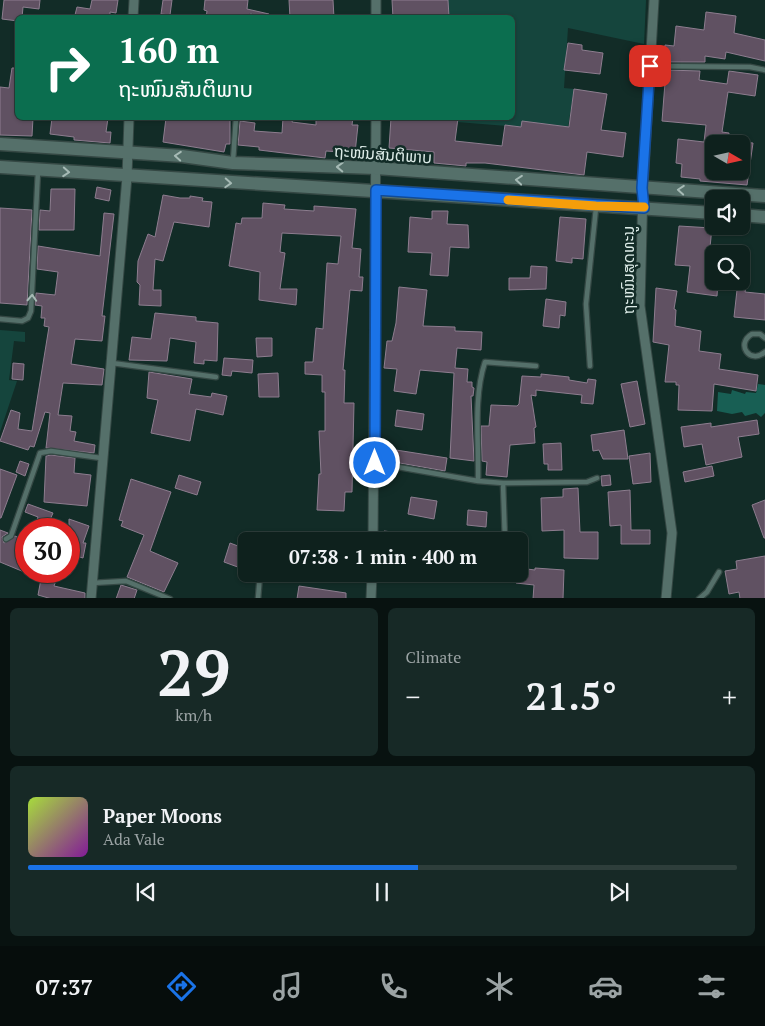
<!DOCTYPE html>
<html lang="en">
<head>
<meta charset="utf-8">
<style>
  body { margin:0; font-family:"PT Serif","Noto Sans Lao",serif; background:#172926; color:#f1f3f6; height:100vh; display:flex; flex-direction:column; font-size:19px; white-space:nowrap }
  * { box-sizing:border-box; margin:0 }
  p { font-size:16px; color:#9ba3a4 }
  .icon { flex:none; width:28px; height:28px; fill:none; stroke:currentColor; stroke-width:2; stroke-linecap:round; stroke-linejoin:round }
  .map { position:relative; height:598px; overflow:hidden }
  .details { display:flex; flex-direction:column; gap:10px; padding:10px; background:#081210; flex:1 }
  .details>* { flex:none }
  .guide { position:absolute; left:15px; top:15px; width:500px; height:105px; border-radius:8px; box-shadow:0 1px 4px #0004,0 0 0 1px #2e3e3b; background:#0b6e4f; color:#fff; overflow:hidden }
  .needle { width:32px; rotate:99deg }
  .tools { position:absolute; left:705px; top:135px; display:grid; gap:10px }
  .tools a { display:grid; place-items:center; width:45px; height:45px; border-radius:8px; background:#0e211d; box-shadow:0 1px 4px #0004,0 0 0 1px #2e3e3b; font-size:25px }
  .speed { position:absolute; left:15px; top:518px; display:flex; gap:10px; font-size:25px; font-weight:700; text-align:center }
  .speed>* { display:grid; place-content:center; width:65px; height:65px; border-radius:50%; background:#0e211d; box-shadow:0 1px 4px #0004,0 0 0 1px #2e3e3b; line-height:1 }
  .speed .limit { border:8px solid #d22; background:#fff; color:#111 }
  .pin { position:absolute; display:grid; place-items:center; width:42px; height:42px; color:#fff; margin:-21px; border-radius:10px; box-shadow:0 2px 8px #0006 }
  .me { position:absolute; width:55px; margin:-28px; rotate:0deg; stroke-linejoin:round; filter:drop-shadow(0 0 4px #0008) }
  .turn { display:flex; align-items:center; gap:18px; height:105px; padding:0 20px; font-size:22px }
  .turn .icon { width:65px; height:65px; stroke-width:2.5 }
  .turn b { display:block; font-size:35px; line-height:42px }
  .big { font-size:38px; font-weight:700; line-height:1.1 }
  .details .tile { flex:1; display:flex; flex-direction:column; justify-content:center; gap:8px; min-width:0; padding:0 18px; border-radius:8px; background:#172926 }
  .details .dial { align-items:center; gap:0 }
  .dial b { font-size:65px; line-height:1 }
  .song { display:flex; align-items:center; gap:15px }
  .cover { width:60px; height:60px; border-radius:8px; background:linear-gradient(135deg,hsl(80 70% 55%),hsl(290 70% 35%)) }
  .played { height:5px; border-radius:2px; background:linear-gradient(90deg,#1a73e8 55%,#2e3e3b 55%) }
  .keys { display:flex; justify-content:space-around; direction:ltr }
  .heat { display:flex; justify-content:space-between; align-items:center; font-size:28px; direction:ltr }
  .details .tiles { flex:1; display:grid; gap:10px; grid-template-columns:1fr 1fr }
  .tile:last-child { grid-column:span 2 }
  .trip { position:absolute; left:238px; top:532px; width:290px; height:50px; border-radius:8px; background:#0e211d; box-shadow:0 1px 4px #0004,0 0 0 1px #2e3e3b; font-weight:700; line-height:50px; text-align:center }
  .menu { display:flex; height:80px; justify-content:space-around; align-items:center; background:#060d0c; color:#9ba3a4 }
  .menu .icon { width:35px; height:35px }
  .menu .on { color:#1a73e8 }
  .menu b { font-size:22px; color:#f1f3f6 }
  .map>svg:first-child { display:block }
  .green { fill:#15453d }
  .water { fill:#185f54 }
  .building { fill:#605162; stroke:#8d7d8f }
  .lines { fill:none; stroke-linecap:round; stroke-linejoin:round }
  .lane-casing { stroke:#354844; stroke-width:7 }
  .street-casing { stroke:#354844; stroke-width:11 }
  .secondary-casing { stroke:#354844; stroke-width:15 }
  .lane { stroke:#55706a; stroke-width:4.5 }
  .street { stroke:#55706a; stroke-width:9 }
  .secondary { stroke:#55706a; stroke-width:12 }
  .oneway { stroke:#a6bab5 }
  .route-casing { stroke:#114b97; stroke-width:12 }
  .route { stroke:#1a73e8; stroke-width:9 }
  .slow { stroke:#f59e0b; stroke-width:9 }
  .labels { text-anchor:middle; stroke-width:5; stroke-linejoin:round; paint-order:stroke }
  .street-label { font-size:16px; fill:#dcebe7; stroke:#122c27 }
</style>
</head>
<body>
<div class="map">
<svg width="765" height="599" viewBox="0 0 765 599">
  <rect width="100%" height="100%" fill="#122c27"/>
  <path class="green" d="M448,0H646L644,44L568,28L564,88L574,89L568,127L523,121L520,127L457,122L458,118H512V18L449,17Z
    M0,330L25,332V342L14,341L9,380L17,381L0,432Z"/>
  <path class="water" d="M758,384L765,385V413L761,417L756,413L745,416L742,412L732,414L717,411L718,392L731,394L732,390L745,394L746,392L756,393Z"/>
  <path class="building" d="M4,0H40L39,9L23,7L22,18H18V21L2,19Z
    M92,0H118L116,13L110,12V18L75,15L77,7L90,9Z
    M163,0H172L170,15L161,14Z
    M205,0H248L247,9L269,14L268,18H255L251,13L247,18H206L207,11L204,10Z
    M289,0H333L334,18H290Z
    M392,0H448L449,17L393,18Z
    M706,12L736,16L734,33L765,40V61L726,52L725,59L705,56V62H667V59H664L665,45L674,46L676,26L704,30Z
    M568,43L582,45V50L603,53L600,74L564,70Z
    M12,68H18V118H33L32,136L0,135V87L9,88Z
    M666,70L700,71L699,80L727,84L729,71L758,75L755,96L728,92L722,132L729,133L728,144H714V171H741V142L753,143L747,185L700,181V179L681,177L682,164L676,163L678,139L704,142L706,125L662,121Z
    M574,89L607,94L601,130L626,133L623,157L587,152L584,175L485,163H466V166L434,163V152L389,148L391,118H458L455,141L502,146L505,125L521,127L522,121L569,127Z
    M52,118H108L106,132H111L110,143L74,140V137L50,134Z
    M166,118H230V144H226L224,152L163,142Z
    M283,118H293L292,122L316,125V118H353L352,125H358L355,153L326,151L325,158L259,150V147L238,145L240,121L255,123L254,131L282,133Z
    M97,187L111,190L109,201L95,198Z
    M51,189H75L74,230H39L40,210L50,211Z
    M163,195L180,198H190V196L203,198L202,201L212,202L209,227L174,222L163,261L155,259L153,290H161V306L139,305L140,285L137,282L138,261L148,234L155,237Z
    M263,203L285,205L284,209L314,211V206L356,209L352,248L361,249L359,277H363L362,291L350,290L343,370H345L344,403H354L352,492H345L344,511L317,510L319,474H321L319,431H325V392H322V375L305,374V362H313L316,328L323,329L327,263L338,264L341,236L282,233L280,252L285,253L280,289H297L296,305L259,300L260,272L229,266L236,223L241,224L242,218H262Z
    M0,208L32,210L27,305L0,303Z
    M432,211H448L447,224L468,225L469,248L450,247L448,276L430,275L432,253L408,252L410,217L432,219Z
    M104,213L114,214L102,316H105L102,341L75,339L71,364L104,369L102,385L63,383L58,415L72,416L70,431L76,432L74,441L95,445L94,453L46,448L50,413L45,412L34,447L30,446L28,450L0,441L11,410L20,413L18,429L32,431L49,327L44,326L45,318H41L42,306L35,305L36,293L55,295L58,272L37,269L38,246L100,256Z
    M560,217L586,219L583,259L572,258V263L556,261Z
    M679,226L712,228L708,266L714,267V281H718L717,296L687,292L690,266L675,265Z
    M531,266L547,267L546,289L509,290V278H530Z
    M738,281H747L745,292L765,294V320L734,317Z
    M399,287L427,290L423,326L455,327V331L482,332L481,350L457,348L455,368L468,369L467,382H472V387L474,388L473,396H471L474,461L450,458L454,373L420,370L416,394L394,391L397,369L384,368L387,341H392L396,323Z
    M656,288L677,291L674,309L676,310L675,326L701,331L699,351L721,354L719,369L758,375L756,391L714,384L712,411L678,410L679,385H676V382H665L669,345L653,342Z
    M546,299L566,302L565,316L560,315L559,328L543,326Z
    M155,313L196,317V321L218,323L217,361L204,360V364L194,363L196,342L170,338L167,361L129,360L132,337L151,339Z
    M256,338H272V356L257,357Z
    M224,358L253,360L252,373L232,371L231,376L222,375Z
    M13,363L24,364L23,380L12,379Z
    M149,372L192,379L189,394L211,397L212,393L227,396L223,415L196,409L190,441L151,433L158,400L147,398Z
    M278,373L279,397H259L258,374Z
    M541,374L569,377V380L587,383L588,379L596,380L593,404L581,403L582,395L536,390V396L531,395L536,427L534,428L535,443L510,445L507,477L486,475L487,462L482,461L481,426H489L491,405L517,406L519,404L522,376L541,377Z
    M637,381L645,424L630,427L621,384Z
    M397,410L424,414L422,430L395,426Z
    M757,420L759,434L738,437L742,457L706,465L702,444L684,447L681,427L711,423V427Z
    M624,430L628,459H603L599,450L593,451L591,435Z
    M561,443L562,470H548V464H544L543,444Z
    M396,450L447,458L445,471L394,462Z
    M650,453L651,482L633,484L629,456Z
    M51,455L75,458L74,473L91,475L87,506L44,502L46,456Z
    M20,461L29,464L25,476L16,472Z
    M712,466L714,476L685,482L683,472Z
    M0,469L17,475L1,518H0Z
    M179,475L201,482L197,495L175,488Z
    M610,475L611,485L602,486L601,476Z
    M131,479L171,492L150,551L178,563L164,592L127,577L144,535L121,526L123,521L119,520Z
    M578,488L580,532H598V559L564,558V530L542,531L541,498L563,497V489Z
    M630,490L631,530H650V544H621V525L610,526L608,492Z
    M411,497L437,501L434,519L408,514Z
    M765,500V538H764L752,505Z
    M28,504L53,513L46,529H33L38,517L25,512Z
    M468,510L487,512L486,527L467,525Z
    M69,519L89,526L83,543H86L83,558L69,554Z
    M0,530L8,533L2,537L4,543L15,536L26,541V571H54L53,573L58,575L54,586L85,593V599H52L38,595L41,579L0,562Z
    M384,531L400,533L399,541H383Z
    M230,543L246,549V570L224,562Z
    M765,556V599H740L739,592L729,594L725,571L737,569L736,561Z
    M519,568L535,570V568L564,570L563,599H533L534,585L516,583Z
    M121,585L137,590L134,599H116Z
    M299,586L346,593V599H297Z"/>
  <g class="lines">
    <g class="lane-casing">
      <path id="lane" d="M251,18V17
        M650,66L750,67L765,70
        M233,161L236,118
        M0,319L22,321L28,318L31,311L38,171
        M765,338L760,334H752C735,344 750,365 765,352
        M112,363L216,377
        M590,366L586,304L596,208
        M375,463L478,481L503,483L587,482L597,478
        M478,481C479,443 473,398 485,362L536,366
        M503,483L505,541
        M6,539L11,536L40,453L51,451L101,458
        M92,583L126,581L170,599
        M258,599L260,574
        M699,599L707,592L719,572"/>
    </g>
    <g class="street-casing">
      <path id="street" d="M654,0L643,188L640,306L672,533L666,599
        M133,18L134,0
        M376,18V0
        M373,541L376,118
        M91,599L127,177L129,118
        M371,599L372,574"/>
    </g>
    <g class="secondary-casing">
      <path id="secondary" d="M0,144L182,156L233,163L376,168L765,196
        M0,167L714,213
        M741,215L765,217"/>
    </g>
    <use href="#lane" class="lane"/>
    <use href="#street" class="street"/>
    <use href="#secondary" class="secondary"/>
  </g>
  <defs><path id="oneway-chevron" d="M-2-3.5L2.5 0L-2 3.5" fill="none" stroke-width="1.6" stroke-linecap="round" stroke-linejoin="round" transform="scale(1.25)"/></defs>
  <g class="oneway">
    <use href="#oneway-chevron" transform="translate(178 156) rotate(-176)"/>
    <use href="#oneway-chevron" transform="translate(340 167) rotate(-178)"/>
    <use href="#oneway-chevron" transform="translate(66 172) rotate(4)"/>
    <use href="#oneway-chevron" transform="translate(519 180) rotate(-175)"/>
    <use href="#oneway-chevron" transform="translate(228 183) rotate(3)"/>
    <use href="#oneway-chevron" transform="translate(681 190) rotate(-176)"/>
    <use href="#oneway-chevron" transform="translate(32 298) rotate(-87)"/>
  </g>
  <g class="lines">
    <g class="route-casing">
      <path id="route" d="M375,463L376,190L644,208L642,188L650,66"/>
    </g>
    <use href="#route" class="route"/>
    <path class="slow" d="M508,200L596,206L644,207"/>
  </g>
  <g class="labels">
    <g class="street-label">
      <text transform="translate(383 154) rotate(4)" y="6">ຖະໜົນສັນຕິພາບ</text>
      <text transform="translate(628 270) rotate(-90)" y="6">ຖະໜົນສຸດທະນູ</text>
    </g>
  </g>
</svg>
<div class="tools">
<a><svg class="needle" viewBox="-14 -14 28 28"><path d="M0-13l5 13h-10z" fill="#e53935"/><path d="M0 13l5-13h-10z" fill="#9ba3a4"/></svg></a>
<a><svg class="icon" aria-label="sound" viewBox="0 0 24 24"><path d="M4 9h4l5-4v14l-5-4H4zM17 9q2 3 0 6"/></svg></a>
<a><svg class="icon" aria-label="search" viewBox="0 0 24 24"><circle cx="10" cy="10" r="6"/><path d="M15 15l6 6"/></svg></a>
</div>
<div class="speed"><div class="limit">30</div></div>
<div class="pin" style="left:650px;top:66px;background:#d93025"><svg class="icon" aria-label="arrive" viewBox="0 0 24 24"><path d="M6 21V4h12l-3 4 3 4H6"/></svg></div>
<svg class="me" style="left:375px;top:463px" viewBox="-20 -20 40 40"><circle r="17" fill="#1a73e8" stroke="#fff" stroke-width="3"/><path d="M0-11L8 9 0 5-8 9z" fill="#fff"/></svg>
<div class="trip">07:38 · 1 min · 400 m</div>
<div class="guide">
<div class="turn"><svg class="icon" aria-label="right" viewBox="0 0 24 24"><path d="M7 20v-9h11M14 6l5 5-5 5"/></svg><div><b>160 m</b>ຖະໜົນສັນຕິພາບ</div></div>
</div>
</div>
<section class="details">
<div class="tiles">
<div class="tile dial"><b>29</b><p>km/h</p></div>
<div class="tile"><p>Climate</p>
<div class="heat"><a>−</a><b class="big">21.5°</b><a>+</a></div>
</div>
<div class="tile">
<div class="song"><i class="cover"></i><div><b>Paper Moons</b><p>Ada Vale</p></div></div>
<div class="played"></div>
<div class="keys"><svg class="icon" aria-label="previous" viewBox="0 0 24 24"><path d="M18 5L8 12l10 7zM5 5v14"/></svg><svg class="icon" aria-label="pause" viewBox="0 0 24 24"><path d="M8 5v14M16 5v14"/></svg><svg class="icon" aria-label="next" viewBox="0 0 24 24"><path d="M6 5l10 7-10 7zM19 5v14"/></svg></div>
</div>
</div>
</section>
<nav class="menu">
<b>07:37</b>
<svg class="icon on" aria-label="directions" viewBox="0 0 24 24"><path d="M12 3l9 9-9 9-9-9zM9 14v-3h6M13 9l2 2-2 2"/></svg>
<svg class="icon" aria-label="music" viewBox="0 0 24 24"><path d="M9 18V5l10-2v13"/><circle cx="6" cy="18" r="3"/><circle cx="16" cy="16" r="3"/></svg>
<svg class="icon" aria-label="phone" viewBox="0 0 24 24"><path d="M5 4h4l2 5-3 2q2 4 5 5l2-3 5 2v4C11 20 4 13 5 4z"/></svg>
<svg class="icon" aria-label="climate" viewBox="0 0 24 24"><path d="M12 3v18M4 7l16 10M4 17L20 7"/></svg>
<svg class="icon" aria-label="car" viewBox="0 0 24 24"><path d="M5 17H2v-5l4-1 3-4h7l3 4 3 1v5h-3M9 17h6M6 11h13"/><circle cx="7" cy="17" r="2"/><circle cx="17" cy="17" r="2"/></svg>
<svg class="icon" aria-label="filters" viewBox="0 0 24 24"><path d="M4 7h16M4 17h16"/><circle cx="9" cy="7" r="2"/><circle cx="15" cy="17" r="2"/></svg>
</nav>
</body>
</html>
